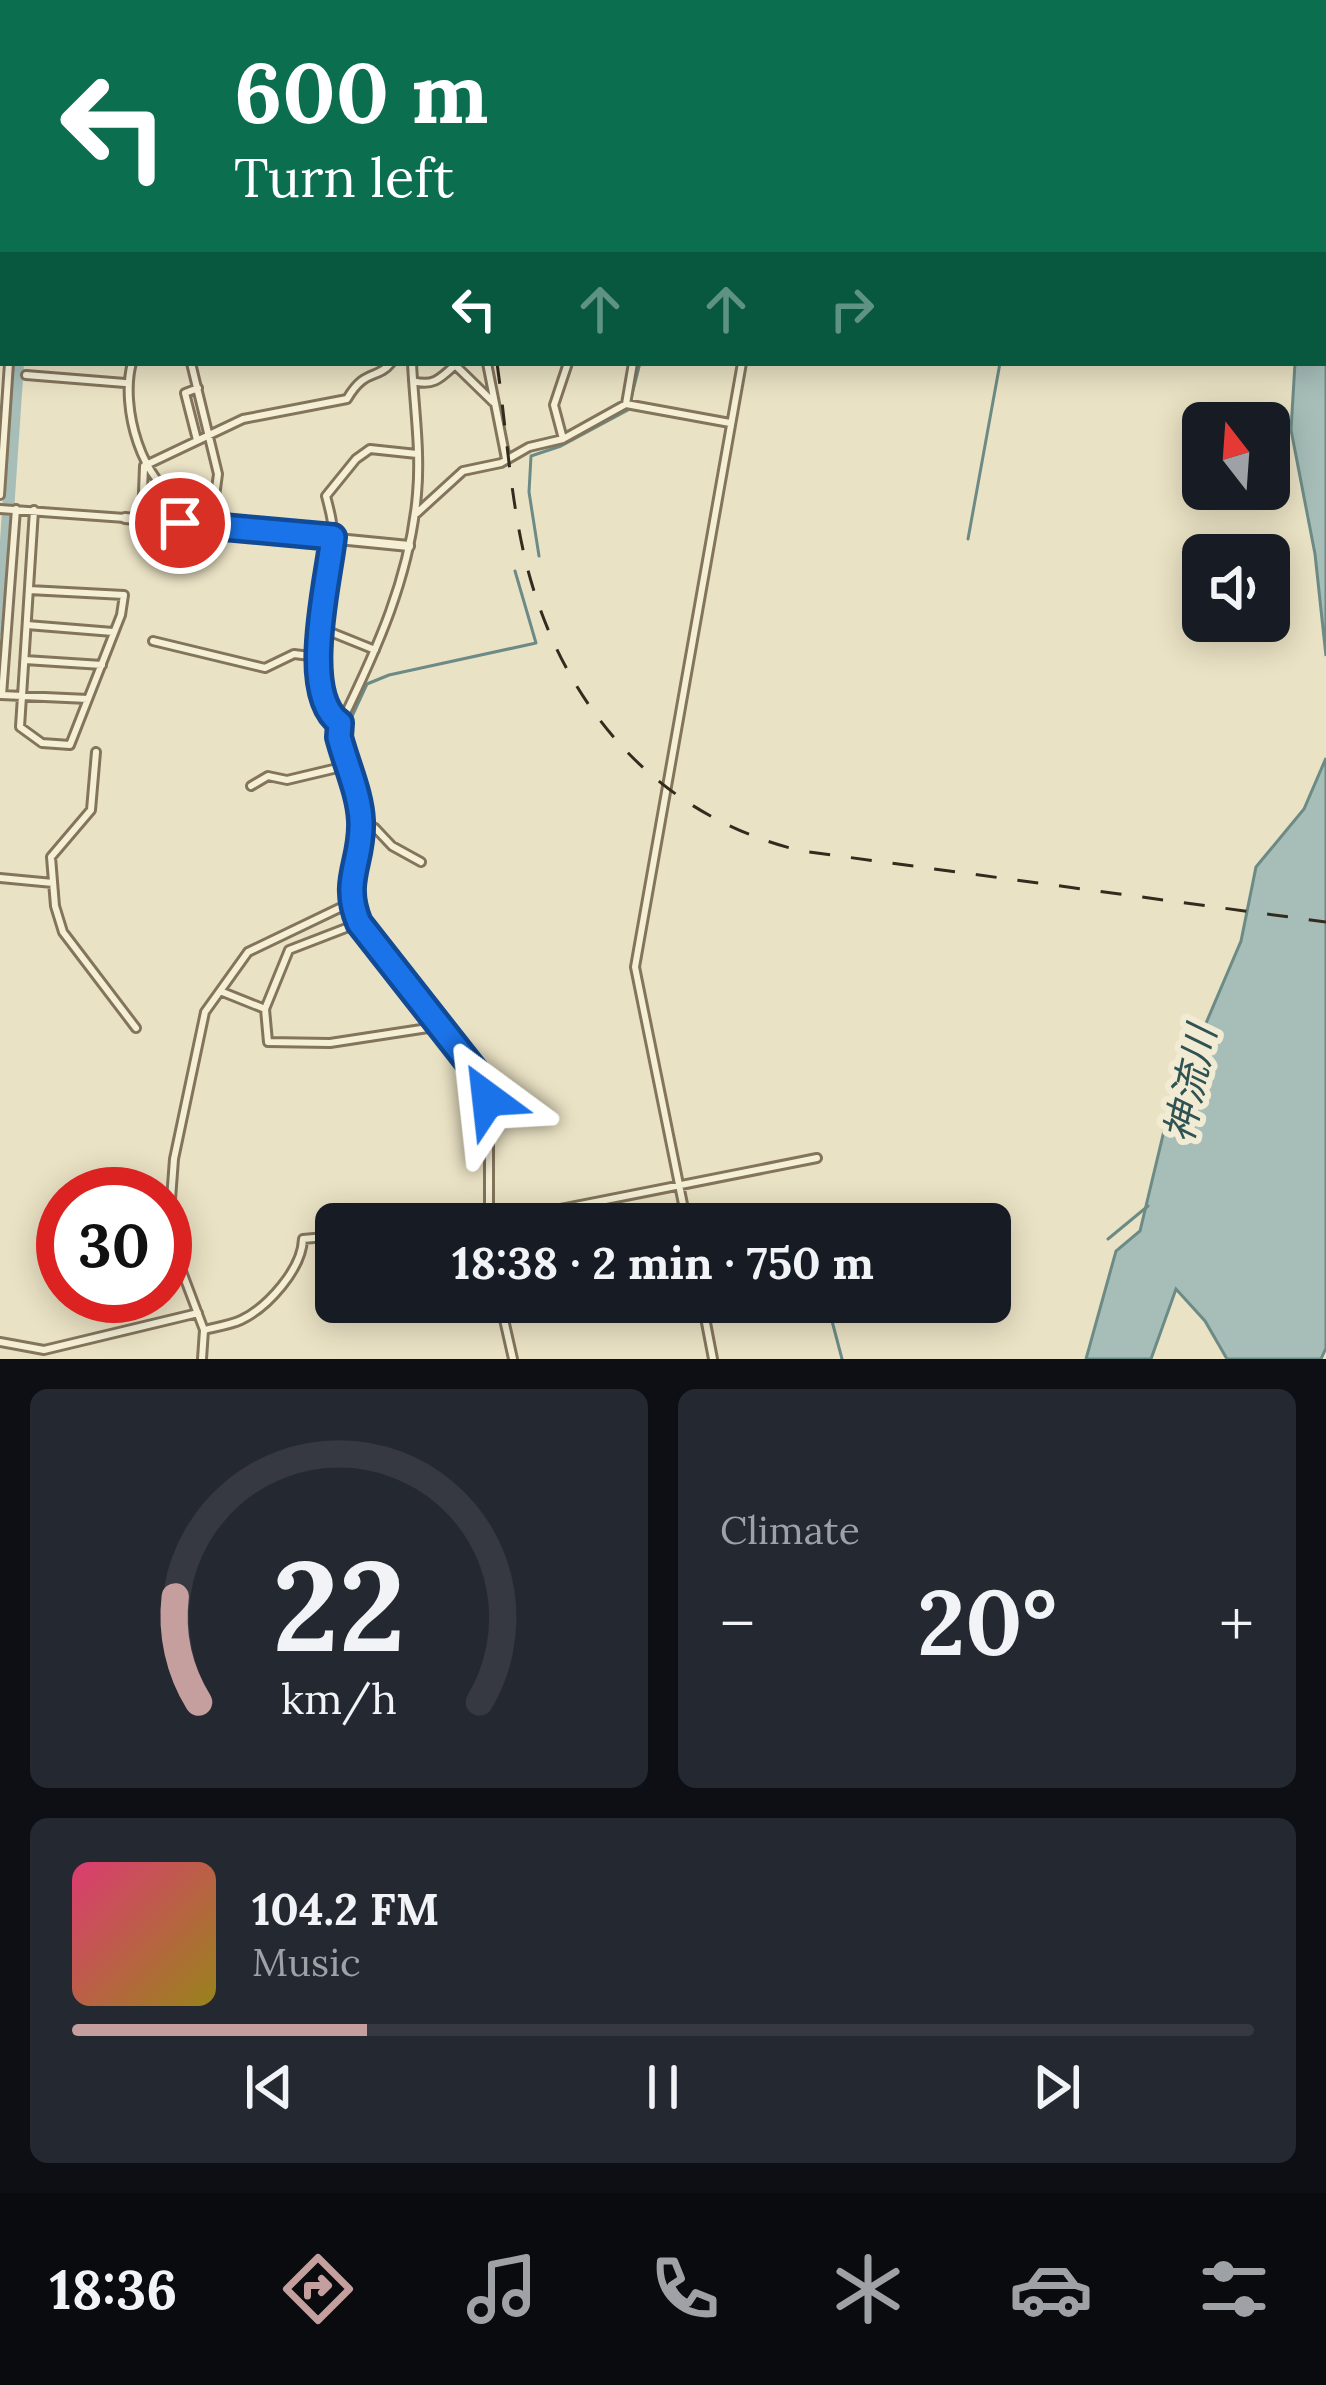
<!DOCTYPE html>
<html lang="en">
<head>
<meta charset="utf-8">
<style>
  body { margin:0; font-family:Lora,"Noto Sans JP",serif; background:#242831; color:#f1f3f6; height:100vh; display:flex; flex-direction:column; font-size:45px; white-space:nowrap }
  * { box-sizing:border-box; margin:0 }
  p { font-size:39px; color:#9ea1a6 }
  .icon { flex:none; width:66px; height:66px; fill:none; stroke:currentColor; stroke-width:2; stroke-linecap:round; stroke-linejoin:round }
  .map { position:relative; height:1359px; overflow:hidden }
  .sheet { display:flex; flex-direction:column; gap:30px; padding:30px; background:#0d0f14; flex:1 }
  .sheet>* { flex:none }
  .hud { position:absolute; left:0px; top:0px; width:1326px; height:366px; box-shadow:0 6px 30px #0003; background:#0b6e4f; color:#fff; overflow:hidden }
  .needle { width:78px; rotate:343deg }
  .tools { position:absolute; left:1182px; top:402px; display:grid; gap:24px }
  .tools a { display:grid; place-items:center; width:108px; height:108px; border-radius:18px; background:#171b24; box-shadow:0 6px 30px #0003; font-size:60px }
  .speed { position:absolute; left:36px; top:1167px; display:flex; gap:24px; font-size:60px; font-weight:700; text-align:center }
  .speed>* { display:grid; place-content:center; width:156px; height:156px; border-radius:50%; background:#171b24; box-shadow:0 6px 30px #0003; line-height:1 }
  .speed .limit { border:18px solid #d22; background:#fff; color:#111 }
  .pin { position:absolute; display:grid; place-items:center; width:102px; height:102px; color:#fff; margin:-51px; border:6px solid #fff; border-radius:50%; box-shadow:0 3px 12px #0007 }
  .me { position:absolute; width:132px; margin:-66px; rotate:330deg; stroke-linejoin:round; filter:drop-shadow(0 0 9px #0008) }
  .turn { display:flex; align-items:center; gap:42px; height:252px; padding:0 36px; font-size:54px }
  .turn .icon { width:156px; height:156px; stroke-width:2.5 }
  .turn b { display:block; font-size:84px; line-height:102px }
  .lanes { display:flex; align-items:center; height:114px; padding:0 36px; background:#0003; justify-content:center; gap:60px; direction:ltr }
  .lanes .off { opacity:.35 }
  .big { font-size:90px; font-weight:800; line-height:1.1 }
  .sheet .widget { flex:1; display:flex; flex-direction:column; justify-content:center; gap:18px; min-width:0; padding:0 42px; border-radius:18px; background:#242831 }
  .sheet .dial { align-items:center; gap:0 }
  .dial svg { height:312px; overflow:visible; fill:none; stroke:#363941; stroke-width:7; stroke-linecap:round; text-anchor:middle }
  .dial text { fill:#f1f3f6; stroke:none }
  .song { display:flex; align-items:center; gap:36px }
  .cover { width:144px; height:144px; border-radius:18px; background:linear-gradient(135deg,hsl(340 70% 55%),hsl(50 70% 35%)) }
  .played { height:12px; border-radius:6px; background:linear-gradient(90deg,#c49f9e 25%,#363941 25%) }
  .keys { display:flex; justify-content:space-around; direction:ltr }
  .heat { display:flex; justify-content:space-between; align-items:center; font-size:66px; direction:ltr }
  .sheet .tiles { flex:1; display:grid; gap:30px; grid-template-columns:1fr 1fr }
  .widget:last-child { grid-column:span 2 }
  .trip { position:absolute; left:315px; top:1203px; width:696px; height:120px; border-radius:18px; background:#171b24; box-shadow:0 6px 30px #0003; font-weight:800; line-height:120px; text-align:center }
  .tab-bar { display:flex; height:192px; justify-content:space-around; align-items:center; background:#090b0e; color:#9ea1a6 }
  .tab-bar .icon { width:84px; height:84px }
  .tab-bar .active { color:#c49f9e }
  .tab-bar b { font-size:54px; color:#f1f3f6 }
  .map>svg:first-child { display:block }
  .water { fill:#a6bdb8; stroke:#6d8b86; stroke-width:3 }
  .lines { fill:none; stroke-linecap:round; stroke-linejoin:round }
  .stream { stroke:#6d8b86; stroke-width:3 }
  .river { stroke:#a6bdb8; stroke-width:12 }
  .minor-casing { stroke:#83745c; stroke-width:12 }
  .tertiary-casing { stroke:#83745c; stroke-width:14 }
  .minor { stroke:#f5efd6; stroke-width:6 }
  .tertiary { stroke:#f5efd6; stroke-width:8 }
  .rail { stroke:#342b1f; stroke-width:3; stroke-dasharray:21 21; stroke-linecap:butt }
  .route-casing { stroke:#114b97; stroke-width:30 }
  .route { stroke:#1a73e8; stroke-width:21 }
  .labels { text-anchor:middle; stroke-width:12; stroke-linejoin:round; paint-order:stroke }
  .water-label { font-size:39px; font-style:italic; fill:#2f5253; stroke:#f2ebd3 }
</style>
</head>
<body>
<div class="map">
<svg width="1326" height="1359" viewBox="0 0 1326 1359">
  <rect width="100%" height="100%" fill="#eae2c4"/>
  <path class="water" d="M1213,0H1326V656L1315,554L1291,430L1295,363H1323V3Z
    M1326,758V1348L1321,1359H1227L1205,1321L1176,1289L1151,1359H1086L1116,1251L1140,1231L1169,1110L1241,941L1256,867L1304,809Z"/>
  <g class="lines">
    <path class="stream" d="M1170,3L1173,0
      M968,539L1000,363
      M539,556L529,492L531,456L561,446L628,410L640,363
      M353,766L347,727L367,684L389,675L536,643L515,571
      M1108,1239L1148,1206
      M827,1302L842,1359"/>
    <path class="river" d="M72,3L73,0
      M0,630L18,363"/>
    <g class="minor-casing">
      <path id="minor" d="M115,0V3
        M279,0V3
        M361,0V3
        M402,0V3
        M452,0V3
        M660,0V3
        M726,0V3
        M758,0L759,3
        M68,3L69,0
        M598,3V0
        M880,3L881,0
        M0,279H3
        M132,363C120,406 141,485 186,504C194,508 205,505 214,504L218,474L191,363
        M412,363C414,406 421,451 417,494C410,577 377,649 341,723L339,737C346,764 360,794 361,821C363,862 341,880 359,923L481,1078L489,1105V1224
        M453,363L493,402
        M487,363L506,459
        M26,375L125,383
        M413,381C433,387 441,378 455,365
        M626,404L633,363
        M563,439L554,405L568,363
        M197,440L185,393L198,388
        M0,495L9,363
        M0,509L125,518
        M417,513L463,471L501,463L529,447L563,439L626,404L730,423
        M142,520L144,466L243,419L347,399C365,368 377,380 391,363
        M29,590L124,595L121,615L70,745L42,743L20,727L34,510
        M27,625L113,632
        M323,629L375,650
        M153,641L265,668L294,654L318,657
        M25,660L102,665
        M1,695L88,699
        M2,695L16,509
        M341,723C298,693 329,589 333,542C334,526 330,511 326,496L356,459L370,449L417,454
        M96,752L91,810L51,857L55,906L63,932L136,1028
        M251,786L268,776L287,780L346,766
        M362,822L375,828L392,846L421,862
        M0,878L53,883
        M359,923L289,950L265,1009L268,1042L330,1043L441,1026
        M220,991L265,1009
        M485,1224L817,1158
        M687,1224L635,967L742,363
        M500,1302L513,1359
        M702,1302L713,1359
        M204,1330C216,1327 230,1325 241,1320C268,1307 302,1269 303,1239L336,1236
        M0,1342L44,1350L198,1313
        M202,1359L204,1330L172,1245L169,1226L174,1159L205,1012L248,952L350,903"/>
    </g>
    <g class="tertiary-casing">
      <path id="tertiary" d="M0,173L3,180
        M125,518L409,546"/>
    </g>
    <use href="#minor" class="minor"/>
    <use href="#tertiary" class="tertiary"/>
    <path class="rail" d="M444,0L445,3
      M497,363C507,433 511,513 531,581C570,715 663,818 802,851L1326,922"/>
  </g>
  <g class="lines">
    <g class="route-casing">
      <path id="route" d="M180,523L333,537C328,583 299,694 340,723L339,737C346,764 360,794 361,821C363,862 341,880 359,923L479,1076L488,1099"/>
    </g>
    <use href="#route" class="route"/>
  </g>
  <g class="labels">
    <g class="water-label">
      <text transform="translate(1190 1084) rotate(-78)" y="14">神流川</text>
    </g>
  </g>
</svg>
<div class="tools">
<a><svg class="needle" viewBox="-14 -14 28 28"><path d="M0-13l5 13h-10z" fill="#e53935"/><path d="M0 13l5-13h-10z" fill="#9ea1a6"/></svg></a>
<a><svg class="icon" aria-label="sound" viewBox="0 0 24 24"><path d="M4 9h4l5-4v14l-5-4H4zM17 9q2 3 0 6"/></svg></a>
</div>
<div class="speed"><div class="limit">30</div></div>
<div class="pin" style="left:180px;top:523px;background:#d93025"><svg class="icon" aria-label="arrive" viewBox="0 0 24 24"><path d="M6 21V4h12l-3 4 3 4H6"/></svg></div>
<svg class="me" style="left:488px;top:1099px" viewBox="-20 -20 40 40"><path d="M0-17L14 15 0 8-14 15z" fill="#1a73e8" stroke="#fff" stroke-width="4"/></svg>
<div class="trip">18:38 · 2 min · 750 m</div>
<div class="hud">
<div class="turn"><svg class="icon" aria-label="left" viewBox="0 0 24 24"><path d="M17 20v-9H6M10 6l-5 5 5 5"/></svg><div><b>600 m</b>Turn left</div></div>
<div class="lanes"><svg class="icon" aria-label="left" viewBox="0 0 24 24"><path d="M17 20v-9H6M10 6l-5 5 5 5"/></svg><svg class="icon off" aria-label="ahead" viewBox="0 0 24 24"><path d="M12 20V5M6 11l6-6 6 6"/></svg><svg class="icon off" aria-label="ahead" viewBox="0 0 24 24"><path d="M12 20V5M6 11l6-6 6 6"/></svg><svg class="icon off" aria-label="right" viewBox="0 0 24 24"><path d="M7 20v-9h11M14 6l5 5-5 5"/></svg></div>
</div>
</div>
<section class="sheet">
<div class="tiles">
<div class="widget dial"><svg viewBox="0 0 100 80">
<path d="M14 69A42 42 0 1 1 86 69"/>
<path d="M14 69A42 42 0 0 1 8 42" stroke="#c49f9e"/>
<text x="50" y="56" font-size="32" font-weight="700">22</text>
<text x="50" y="72" font-size="11">km/h</text>
</svg></div>
<div class="widget"><p>Climate</p>
<div class="heat"><a>−</a><b class="big">20°</b><a>+</a></div>
</div>
<div class="widget">
<div class="song"><i class="cover"></i><div><b>104.2 FM</b><p>Music</p></div></div>
<div class="played"></div>
<div class="keys"><svg class="icon" aria-label="previous" viewBox="0 0 24 24"><path d="M18 5L8 12l10 7zM5 5v14"/></svg><svg class="icon" aria-label="pause" viewBox="0 0 24 24"><path d="M8 5v14M16 5v14"/></svg><svg class="icon" aria-label="next" viewBox="0 0 24 24"><path d="M6 5l10 7-10 7zM19 5v14"/></svg></div>
</div>
</div>
</section>
<nav class="tab-bar">
<b>18:36</b>
<svg class="icon active" aria-label="directions" viewBox="0 0 24 24"><path d="M12 3l9 9-9 9-9-9zM9 14v-3h6M13 9l2 2-2 2"/></svg>
<svg class="icon" aria-label="music" viewBox="0 0 24 24"><path d="M9 18V5l10-2v13"/><circle cx="6" cy="18" r="3"/><circle cx="16" cy="16" r="3"/></svg>
<svg class="icon" aria-label="phone" viewBox="0 0 24 24"><path d="M5 4h4l2 5-3 2q2 4 5 5l2-3 5 2v4C11 20 4 13 5 4z"/></svg>
<svg class="icon" aria-label="climate" viewBox="0 0 24 24"><path d="M12 3v18M4 7l16 10M4 17L20 7"/></svg>
<svg class="icon" aria-label="car" viewBox="0 0 24 24"><path d="M5 17H2v-5l4-1 3-4h7l3 4 3 1v5h-3M9 17h6M6 11h13"/><circle cx="7" cy="17" r="2"/><circle cx="17" cy="17" r="2"/></svg>
<svg class="icon" aria-label="filters" viewBox="0 0 24 24"><path d="M4 7h16M4 17h16"/><circle cx="9" cy="7" r="2"/><circle cx="15" cy="17" r="2"/></svg>
</nav>
</body>
</html>
